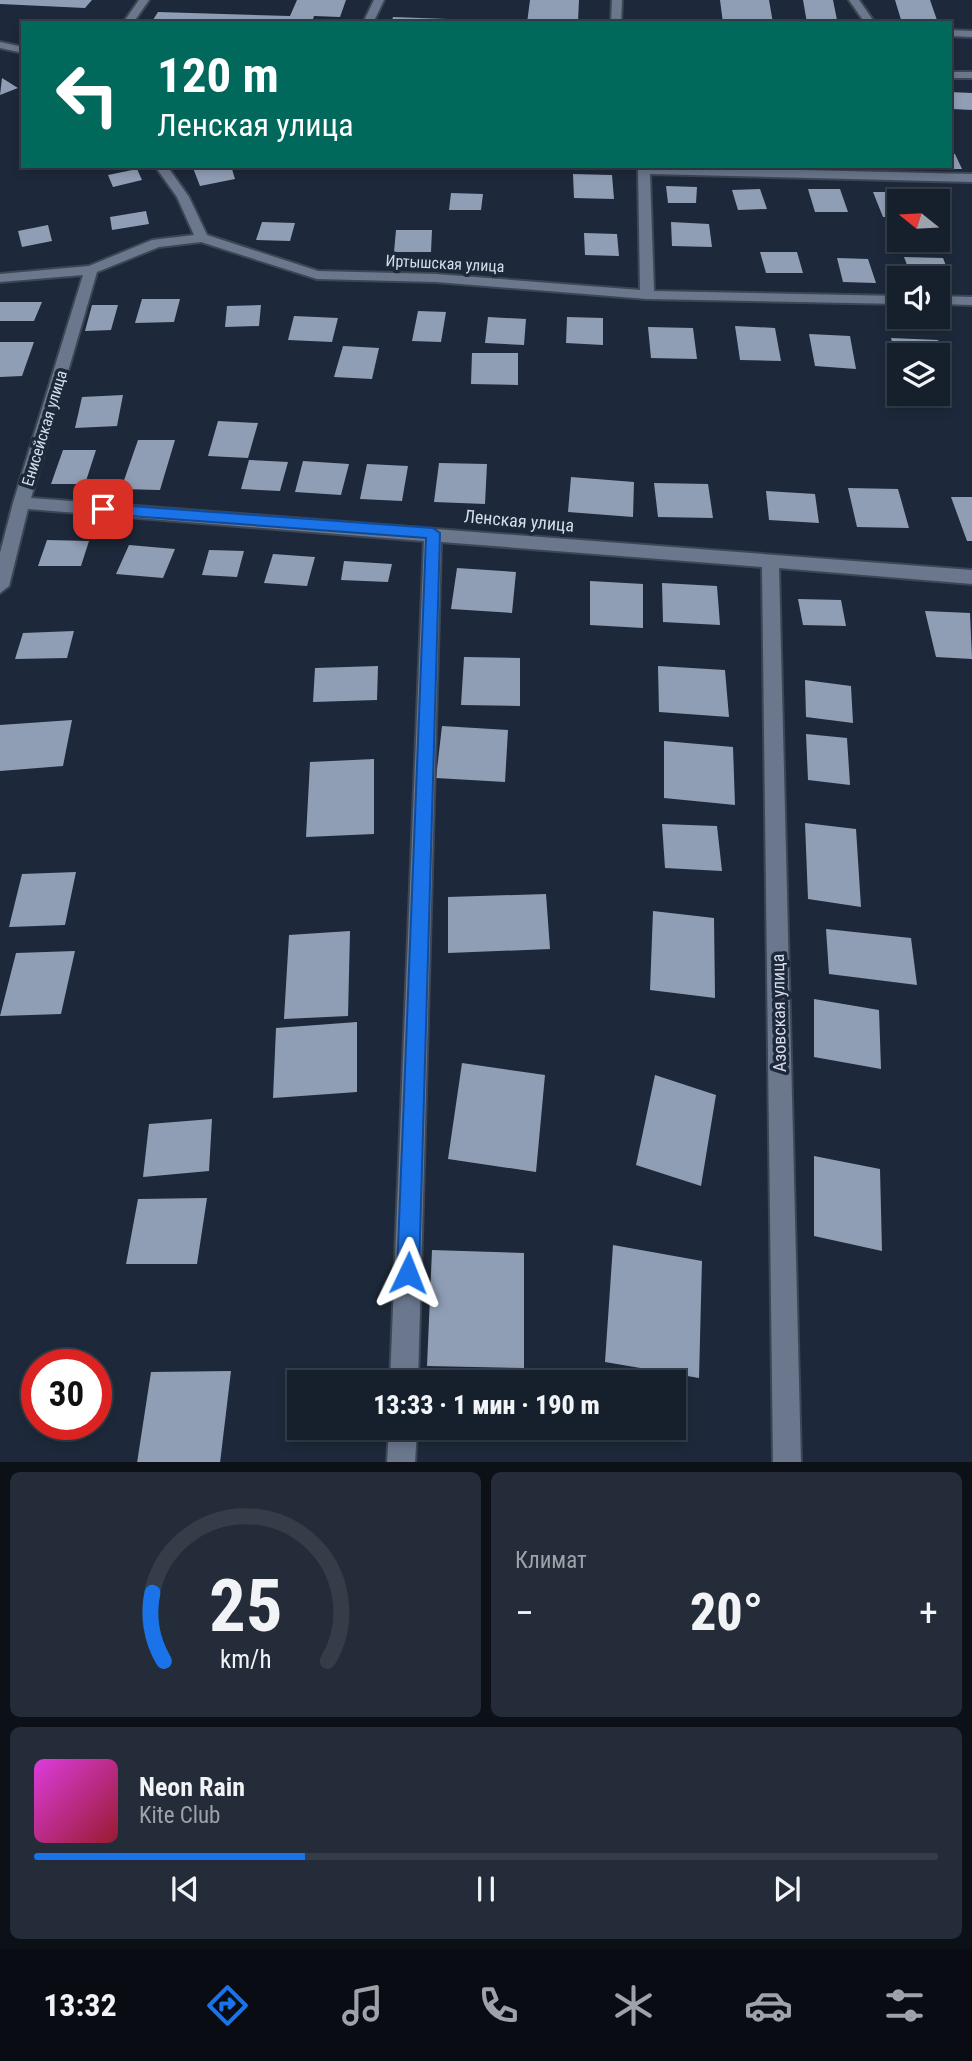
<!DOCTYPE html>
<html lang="ru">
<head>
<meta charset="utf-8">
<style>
  body { margin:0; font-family:"Roboto Condensed",sans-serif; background:#232c38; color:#f1f3f6; height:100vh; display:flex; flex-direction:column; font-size:26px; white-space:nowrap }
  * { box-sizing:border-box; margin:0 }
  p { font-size:23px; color:#9ea2a9 }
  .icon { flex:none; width:38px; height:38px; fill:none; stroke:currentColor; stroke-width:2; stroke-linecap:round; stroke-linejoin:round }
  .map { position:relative; height:1462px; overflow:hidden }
  .panel { display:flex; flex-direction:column; gap:10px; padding:10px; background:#0c1118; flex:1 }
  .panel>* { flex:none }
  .guide { position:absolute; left:21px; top:21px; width:931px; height:147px; border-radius:0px; box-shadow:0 4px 10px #0003,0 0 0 2px #353d48; background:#00695c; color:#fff; overflow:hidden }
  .needle { width:46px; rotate:288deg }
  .buttons { position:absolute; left:887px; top:189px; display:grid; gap:14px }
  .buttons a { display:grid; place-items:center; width:63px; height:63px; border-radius:0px; background:#161f2c; box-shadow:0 4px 10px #0003,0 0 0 2px #353d48; font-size:35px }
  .speed { position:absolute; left:21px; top:1349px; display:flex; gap:14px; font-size:35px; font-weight:700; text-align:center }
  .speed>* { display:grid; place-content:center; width:91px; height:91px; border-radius:50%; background:#161f2c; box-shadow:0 4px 10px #0003,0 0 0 2px #353d48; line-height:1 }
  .speed .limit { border:10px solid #d22; background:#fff; color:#111 }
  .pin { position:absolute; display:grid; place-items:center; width:60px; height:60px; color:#fff; margin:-30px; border-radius:14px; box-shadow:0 4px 10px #0006 }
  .me { position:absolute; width:77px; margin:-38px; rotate:2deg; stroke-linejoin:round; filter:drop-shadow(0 0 5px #0008) }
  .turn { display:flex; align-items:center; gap:24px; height:147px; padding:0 21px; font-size:32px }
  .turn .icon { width:91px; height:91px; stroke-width:2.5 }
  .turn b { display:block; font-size:49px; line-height:60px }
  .big { font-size:52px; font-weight:800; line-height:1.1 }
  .panel .card { flex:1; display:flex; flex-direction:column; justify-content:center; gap:10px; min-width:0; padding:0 24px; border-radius:10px; background:#232c38 }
  .panel .dial { align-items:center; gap:0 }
  .dial svg { height:182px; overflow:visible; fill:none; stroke:#353d48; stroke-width:7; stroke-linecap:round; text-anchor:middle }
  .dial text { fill:#f1f3f6; stroke:none }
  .song { display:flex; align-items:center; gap:21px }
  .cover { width:84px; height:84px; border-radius:10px; background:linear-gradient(135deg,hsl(300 70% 55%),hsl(350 70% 35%)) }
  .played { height:7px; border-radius:4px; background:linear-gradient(90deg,#1a73e8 30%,#353d48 30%) }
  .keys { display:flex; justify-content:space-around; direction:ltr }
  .heat { display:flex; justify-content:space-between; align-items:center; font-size:38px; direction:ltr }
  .panel .tiles { flex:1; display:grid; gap:10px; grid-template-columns:1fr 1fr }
  .card:last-child { grid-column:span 2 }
  .trip { position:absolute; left:287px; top:1370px; width:399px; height:70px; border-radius:0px; background:#161f2c; box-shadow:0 4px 10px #0003,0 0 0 2px #353d48; font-weight:800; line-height:70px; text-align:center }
  .tab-bar { display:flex; height:112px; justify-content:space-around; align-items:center; background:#090c12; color:#9ea2a9 }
  .tab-bar .icon { width:49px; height:49px }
  .tab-bar .on { color:#1a73e8 }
  .tab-bar b { font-size:32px; color:#f1f3f6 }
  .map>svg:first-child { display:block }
  .building { fill:#909eb5 }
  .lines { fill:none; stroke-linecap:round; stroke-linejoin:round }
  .service-casing { stroke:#3d4655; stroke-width:4 }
  .minor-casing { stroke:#3d4655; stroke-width:4 }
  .service { fill:#6a778d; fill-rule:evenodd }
  .minor { fill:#6a778d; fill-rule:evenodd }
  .route { fill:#1a73e8; stroke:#114b97; stroke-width:2 }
  .labels { text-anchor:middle; stroke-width:7; stroke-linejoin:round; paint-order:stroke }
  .far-street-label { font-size:16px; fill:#d5dde9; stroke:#1d293a }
  .street-label { font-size:18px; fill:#d5dde9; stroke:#1d293a }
</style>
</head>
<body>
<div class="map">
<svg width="972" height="1463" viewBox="0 0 972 1463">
  <rect width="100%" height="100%" fill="#1d293a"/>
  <path class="building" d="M0,0H92L85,8L0,4Z
    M297,0H346L340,17L314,16L312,23H151L158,12L290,16Z
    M530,0H579L578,22L527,23Z
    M720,0H769L773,23H723Z
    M803,0H833L837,20L807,23Z
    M895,0H930L938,23H902Z
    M393,17L504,21V23H391Z
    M2,78L18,88L0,95Z
    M950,92L972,93V110L952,109Z
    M950,154H955L962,169H930L929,166H950Z
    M203,166H231L235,179L200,186L193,168Z
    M137,169L142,180L113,187L108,175Z
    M573,174L612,175L614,199L574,198Z
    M666,186L697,187L696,203H668Z
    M760,189L767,209L738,210L732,190Z
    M808,189H840L848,212H815Z
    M873,192H917L921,201H900V217H883Z
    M451,193L483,194L481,210H449Z
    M146,211L149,224L112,230L110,217Z
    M262,222L295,223L290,241L256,240Z
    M671,222L709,224L712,247L672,246Z
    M48,225L52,241L22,247L18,231Z
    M396,230H432L431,252H394Z
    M584,233L617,234L619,256L585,255Z
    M760,252H797L803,273H766Z
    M904,257L943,258L952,281L912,278Z
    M837,258L868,259L876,283L843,282Z
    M142,299H180L174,322L135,323Z
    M0,302H42L34,321H0Z
    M92,305H118L111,330L85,331Z
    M261,305L259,326L225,327L227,306Z
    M418,311L446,312L441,342L412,341Z
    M294,316L338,318L332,342L288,340Z
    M488,317L526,319L524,345L485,343Z
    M567,317L603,318V345L566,343Z
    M735,326L775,328L781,361L740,360Z
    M648,327L693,328L697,359L651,358Z
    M809,334L850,336L856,369L815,366Z
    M891,338L938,340L945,364L938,363V355H900L899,366Z
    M0,342H34L22,376L0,377Z
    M343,346L379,348L372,379L334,377Z
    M472,353H518V385L471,384Z
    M123,395L117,426L75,428L82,397Z
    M218,421L258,423L248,458L208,456Z
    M138,440H175L160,490L121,489Z
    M63,450H96L85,484H51Z
    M249,460L288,462L280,491L241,489Z
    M303,461L349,464L341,495L295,492Z
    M439,463L487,464L485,504L434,502Z
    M367,464L408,466L402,501L360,499Z
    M571,477L634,482L633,517L568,512Z
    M654,483L708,484L713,518L658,517Z
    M848,488L898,489L909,528L857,527Z
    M766,491L815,494L819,523L769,520Z
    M951,497H972V541H967Z
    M47,540L89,541L81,566H38Z
    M129,545L175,549L163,578L116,574Z
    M209,550L244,551L237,577L202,575Z
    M273,554L315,557L307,586L264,583Z
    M344,561L392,564L388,582L341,580Z
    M457,568L516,572L512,613L451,609Z
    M590,581L643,584V628L590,625Z
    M662,583L717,586L720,625L663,622Z
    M798,599L841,600L846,626L803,625Z
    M925,611L970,613L972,659L936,657Z
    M74,631L67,658L15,659L23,633Z
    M464,657L520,658V706L461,705Z
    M378,666L377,700L313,702L315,668Z
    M658,666L725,670L729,717L659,712Z
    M805,680L851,686L853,723L806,717Z
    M72,720L63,766L0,771V725Z
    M442,726L508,730L505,782L436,778Z
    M806,734L847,738L850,785L808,780Z
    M664,741L733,747L735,805L664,798Z
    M374,759V834L306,837L310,762Z
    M805,823L856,829L861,907L808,899Z
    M662,824L717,826L722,871L665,868Z
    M76,872L65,925L9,927L22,874Z
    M546,894L550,949L448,953V897Z
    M653,911L714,918L715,998L650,990Z
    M826,929L911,938L917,985L829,974Z
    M350,931L348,1016L284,1019L289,935Z
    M75,951L61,1014L0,1016L16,953Z
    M814,999L879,1010L881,1069L814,1057Z
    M357,1022V1092L273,1098L276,1028Z
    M462,1063L545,1075L536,1172L448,1159Z
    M655,1075L716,1095L701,1186L636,1165Z
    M212,1119L209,1171L143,1177L149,1124Z
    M814,1156L880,1169L882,1251L814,1236Z
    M207,1198L197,1264H126L138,1199Z
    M613,1245L702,1261L699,1378L605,1362Z
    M432,1250L524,1253V1368L427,1366Z
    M231,1371L220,1463H137L151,1372Z"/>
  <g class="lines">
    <g class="service-casing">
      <path id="service" d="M139,0H149L133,23H123Z
        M374,0H384L373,23H363Z
        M612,0H622L621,23H611Z
        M849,0H859L875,23H865Z
        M950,30L972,31V37L950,36Z"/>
    </g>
    <g class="minor-casing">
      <path id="minor" d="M0,42L23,47V53L0,48Z
        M950,72H972V78H950Z
        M155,166H167L189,197L207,235L318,271L436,274L640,290L638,166L972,174V182L650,174L654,291L900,296V304L647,299L436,282L317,279L201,242L159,247L97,272L31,498L972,570V584L779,568L801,1463H773L762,567L441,542L418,1382H390L424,541L28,509L9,586L0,593V553L13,503L83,275L0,282V274L89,266L152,240L194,235L177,197Z
        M938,296L972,297V305L938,304Z
        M389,1428H417L415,1463H387Z"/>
    </g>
    <use href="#service" class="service"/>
    <use href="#minor" class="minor"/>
  </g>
  <path class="route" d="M103,504L433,528L440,533L419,1273L416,1281L408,1284L400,1281L397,1273L426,538L103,514L97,509Z"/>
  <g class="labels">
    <g class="far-street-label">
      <text transform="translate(445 263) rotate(3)" y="6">Иртышская улица</text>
      <text transform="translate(44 428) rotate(-73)" y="6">Енисейская улица</text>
    </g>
    <g class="street-label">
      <text transform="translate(519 521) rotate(5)" y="6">Ленская улица</text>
      <text transform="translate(779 1013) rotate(-91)" y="6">Азовская улица</text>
    </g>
  </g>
</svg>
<div class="buttons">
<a><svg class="needle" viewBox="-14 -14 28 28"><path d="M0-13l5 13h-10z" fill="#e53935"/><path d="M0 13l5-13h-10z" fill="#9ea2a9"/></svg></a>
<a><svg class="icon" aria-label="sound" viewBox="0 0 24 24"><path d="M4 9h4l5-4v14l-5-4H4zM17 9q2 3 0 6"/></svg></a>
<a><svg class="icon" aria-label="layers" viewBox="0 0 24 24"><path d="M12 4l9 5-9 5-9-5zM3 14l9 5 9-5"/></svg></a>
</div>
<div class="speed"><div class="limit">30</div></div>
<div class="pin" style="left:103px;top:509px;background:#d93025"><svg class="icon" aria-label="arrive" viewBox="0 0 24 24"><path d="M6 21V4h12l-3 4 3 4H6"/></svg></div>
<svg class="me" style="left:408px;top:1273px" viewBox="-20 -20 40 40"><path d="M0-17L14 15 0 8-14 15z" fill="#1a73e8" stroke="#fff" stroke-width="4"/></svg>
<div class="trip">13:33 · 1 мин · 190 m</div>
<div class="guide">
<div class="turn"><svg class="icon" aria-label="left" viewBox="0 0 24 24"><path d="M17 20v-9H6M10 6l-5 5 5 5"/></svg><div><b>120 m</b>Ленская улица</div></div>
</div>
</div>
<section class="panel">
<div class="tiles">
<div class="card dial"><svg viewBox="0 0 100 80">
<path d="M14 69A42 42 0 1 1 86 69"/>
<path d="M14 69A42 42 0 0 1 9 39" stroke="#1a73e8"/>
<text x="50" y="56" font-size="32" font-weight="700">25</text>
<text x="50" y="72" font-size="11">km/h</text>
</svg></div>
<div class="card"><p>Климат</p>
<div class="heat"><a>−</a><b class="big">20°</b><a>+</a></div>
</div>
<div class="card">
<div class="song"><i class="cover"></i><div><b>Neon Rain</b><p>Kite Club</p></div></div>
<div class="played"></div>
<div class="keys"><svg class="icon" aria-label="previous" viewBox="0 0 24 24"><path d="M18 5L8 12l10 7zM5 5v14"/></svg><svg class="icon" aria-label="pause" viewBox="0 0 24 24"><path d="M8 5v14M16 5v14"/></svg><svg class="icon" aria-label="next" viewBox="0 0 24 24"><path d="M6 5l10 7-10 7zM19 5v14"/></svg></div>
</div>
</div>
</section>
<nav class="tab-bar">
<b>13:32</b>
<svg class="icon on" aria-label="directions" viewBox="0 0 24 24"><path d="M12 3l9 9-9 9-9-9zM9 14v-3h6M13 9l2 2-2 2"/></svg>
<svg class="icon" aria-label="music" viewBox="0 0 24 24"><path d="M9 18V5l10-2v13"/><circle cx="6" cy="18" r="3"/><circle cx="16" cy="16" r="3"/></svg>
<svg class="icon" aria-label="phone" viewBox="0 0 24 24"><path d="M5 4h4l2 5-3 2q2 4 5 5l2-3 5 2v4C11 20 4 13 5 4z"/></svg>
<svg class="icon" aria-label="climate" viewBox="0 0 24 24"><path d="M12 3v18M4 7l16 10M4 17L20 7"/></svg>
<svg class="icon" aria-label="car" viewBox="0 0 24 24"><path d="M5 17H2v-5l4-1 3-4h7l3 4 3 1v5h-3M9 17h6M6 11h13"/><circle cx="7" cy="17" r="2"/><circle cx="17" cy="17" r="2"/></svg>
<svg class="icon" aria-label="filters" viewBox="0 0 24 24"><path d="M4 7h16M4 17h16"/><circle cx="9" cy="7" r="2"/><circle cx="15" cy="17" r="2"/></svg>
</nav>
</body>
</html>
